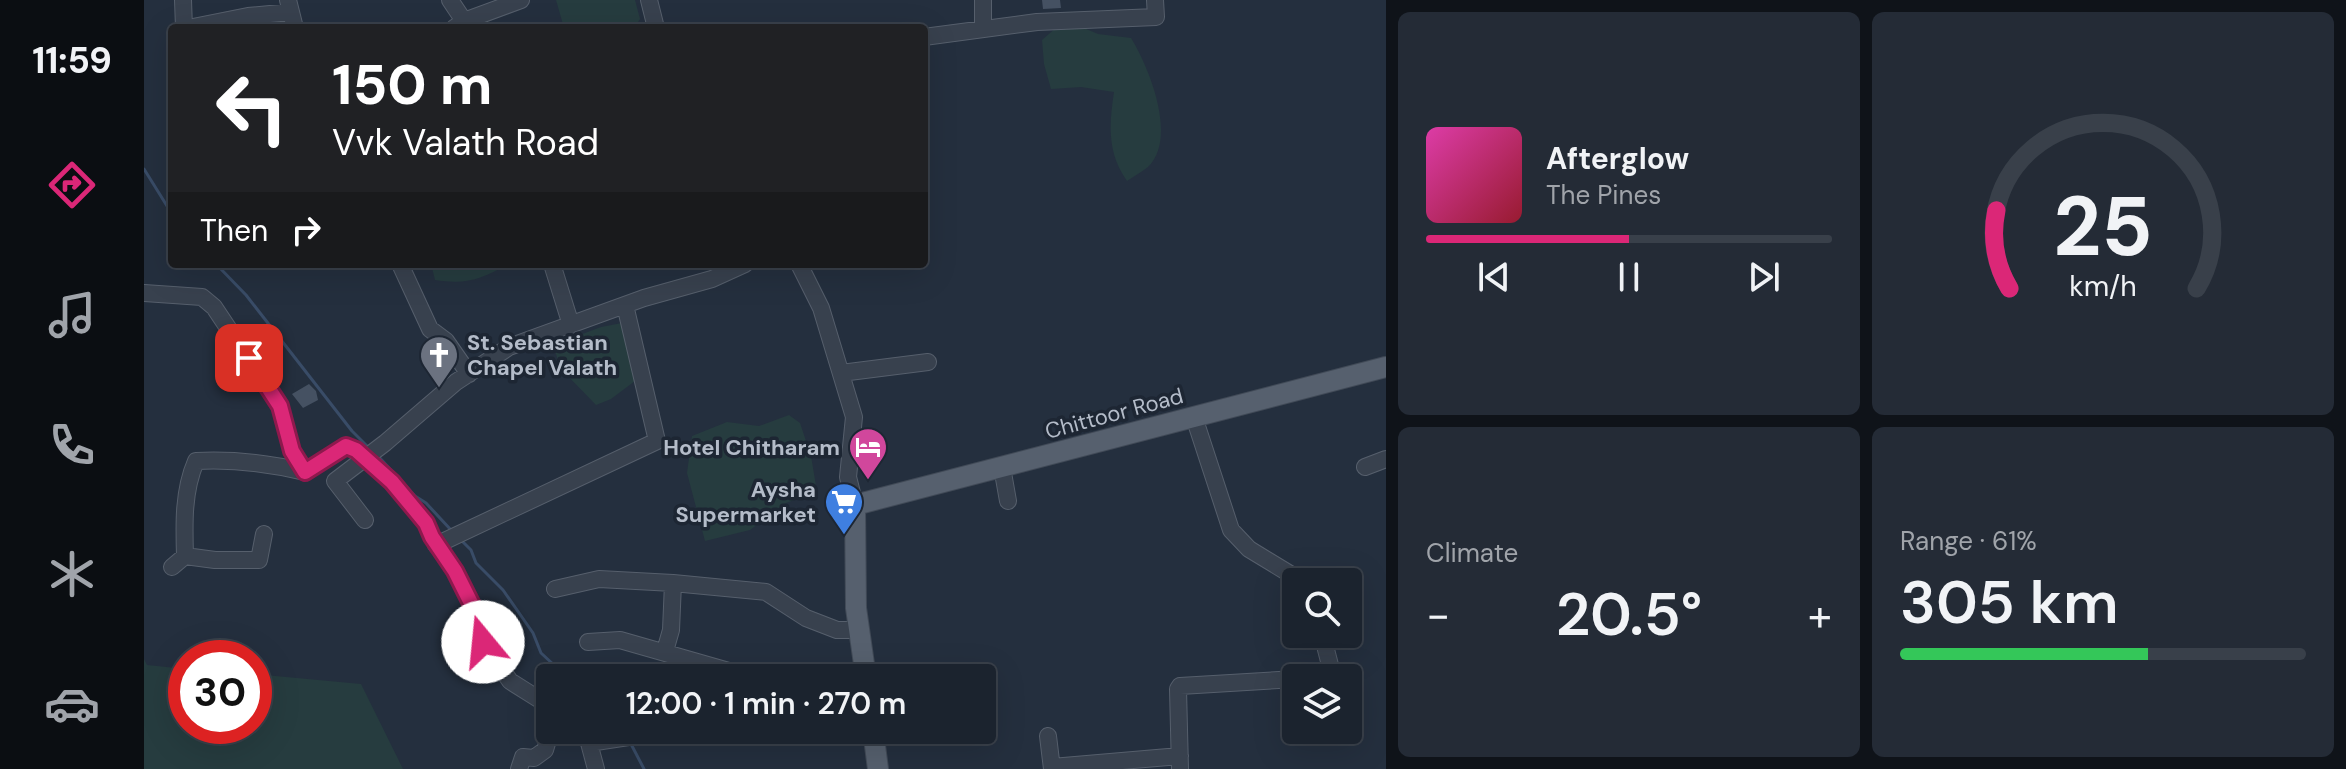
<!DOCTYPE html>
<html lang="en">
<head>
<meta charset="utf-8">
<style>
  body { margin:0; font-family:"DM Sans",sans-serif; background:#242b36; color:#f1f3f6; height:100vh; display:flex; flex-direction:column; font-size:30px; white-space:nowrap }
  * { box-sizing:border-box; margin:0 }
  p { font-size:26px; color:#a0a4aa }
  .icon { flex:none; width:44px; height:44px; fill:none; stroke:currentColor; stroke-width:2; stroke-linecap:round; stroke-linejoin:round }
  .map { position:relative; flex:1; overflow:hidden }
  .details { display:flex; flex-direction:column; gap:12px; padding:12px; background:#0f1319; width:960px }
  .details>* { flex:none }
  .banner { position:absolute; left:24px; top:24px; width:760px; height:244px; border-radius:8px; box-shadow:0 8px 32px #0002,0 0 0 2px #39404a; background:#202124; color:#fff; overflow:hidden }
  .tools { position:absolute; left:1138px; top:568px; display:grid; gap:16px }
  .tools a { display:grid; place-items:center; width:80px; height:80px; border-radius:8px; background:#1b232e; box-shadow:0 8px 32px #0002,0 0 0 2px #39404a; font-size:40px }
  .speed { position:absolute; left:24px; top:640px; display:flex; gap:16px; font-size:40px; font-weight:700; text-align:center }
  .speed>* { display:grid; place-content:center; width:104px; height:104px; border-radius:50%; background:#1b232e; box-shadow:0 8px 32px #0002,0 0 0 2px #39404a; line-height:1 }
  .speed .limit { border:12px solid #d22; background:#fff; color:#111 }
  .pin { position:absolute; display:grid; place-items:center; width:68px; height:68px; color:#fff; margin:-34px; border-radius:16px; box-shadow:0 4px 12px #0006 }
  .me { position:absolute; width:88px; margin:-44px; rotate:343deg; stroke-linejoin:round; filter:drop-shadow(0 0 6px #0008) }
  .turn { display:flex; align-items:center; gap:28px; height:168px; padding:0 32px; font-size:36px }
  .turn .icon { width:104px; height:104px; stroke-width:2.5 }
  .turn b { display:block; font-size:56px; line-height:68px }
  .then { display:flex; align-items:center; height:76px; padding:0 32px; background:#0003; gap:16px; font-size:30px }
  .big { font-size:60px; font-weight:600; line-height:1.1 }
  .details .widget { flex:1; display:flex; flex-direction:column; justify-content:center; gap:12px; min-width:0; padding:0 28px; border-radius:12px; background:#242b36 }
  .details .dial { align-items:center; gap:0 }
  .dial svg { height:208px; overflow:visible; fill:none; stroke:#39404a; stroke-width:7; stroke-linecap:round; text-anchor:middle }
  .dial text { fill:#f1f3f6; stroke:none }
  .song { display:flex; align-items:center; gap:24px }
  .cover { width:96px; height:96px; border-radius:12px; background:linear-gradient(135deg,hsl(320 70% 55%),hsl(350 70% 35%)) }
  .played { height:8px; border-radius:4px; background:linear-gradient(90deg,#db2777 50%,#39404a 50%) }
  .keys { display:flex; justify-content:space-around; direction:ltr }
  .heat { display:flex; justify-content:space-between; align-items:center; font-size:44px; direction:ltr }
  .charge { height:12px; border-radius:6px; background:linear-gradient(90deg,#34c759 61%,#39404a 0) }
  .details .tiles { flex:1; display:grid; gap:12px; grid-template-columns:repeat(2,1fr) }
  .trip { position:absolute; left:392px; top:664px; width:460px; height:80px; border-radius:8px; background:#1b232e; box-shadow:0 8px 32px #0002,0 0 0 2px #39404a; font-weight:600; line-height:80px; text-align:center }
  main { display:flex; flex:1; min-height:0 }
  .tabs { display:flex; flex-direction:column; width:144px; justify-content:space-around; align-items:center; background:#0b0e12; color:#a0a4aa }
  .tabs .icon { width:56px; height:56px }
  .tabs .active { color:#db2777 }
  .tabs b { font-size:36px; color:#f1f3f6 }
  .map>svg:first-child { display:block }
  .green { fill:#263c3f }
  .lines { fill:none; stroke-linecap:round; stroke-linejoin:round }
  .stream { stroke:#394c67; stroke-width:3 }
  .building { fill:#455162 }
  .minor-casing { stroke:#565f6c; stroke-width:18 }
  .major-casing { stroke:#414a57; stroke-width:22 }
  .minor { stroke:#38414e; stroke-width:16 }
  .major { stroke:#56606e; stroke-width:20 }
  .route-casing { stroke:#8e194d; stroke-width:20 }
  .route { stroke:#db2777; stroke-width:14 }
  .labels { text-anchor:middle; stroke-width:7; stroke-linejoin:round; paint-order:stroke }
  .poi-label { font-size:22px; font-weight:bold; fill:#b4bcc9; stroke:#1d2633; text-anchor:end }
  .street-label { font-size:22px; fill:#b4bcc9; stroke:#1d2633 }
</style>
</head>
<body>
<main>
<nav class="tabs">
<b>11:59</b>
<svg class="icon active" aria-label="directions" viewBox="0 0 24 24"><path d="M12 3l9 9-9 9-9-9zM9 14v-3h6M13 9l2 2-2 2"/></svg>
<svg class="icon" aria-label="music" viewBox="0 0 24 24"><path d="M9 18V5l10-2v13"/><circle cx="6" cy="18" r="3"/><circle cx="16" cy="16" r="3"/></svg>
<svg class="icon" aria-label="phone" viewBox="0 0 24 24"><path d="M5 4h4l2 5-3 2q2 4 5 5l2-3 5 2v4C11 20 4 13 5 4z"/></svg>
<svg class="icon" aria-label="climate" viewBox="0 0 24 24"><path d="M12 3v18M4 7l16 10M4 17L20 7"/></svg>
<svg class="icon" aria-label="car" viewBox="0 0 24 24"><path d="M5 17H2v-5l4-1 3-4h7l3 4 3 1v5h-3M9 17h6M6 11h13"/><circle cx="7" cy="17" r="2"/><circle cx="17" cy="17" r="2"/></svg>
</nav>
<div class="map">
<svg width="1242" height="769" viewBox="0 0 1242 769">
  <rect width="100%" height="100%" fill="#242f3e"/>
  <path class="green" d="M412,0H491L496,19L490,28H420Z
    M921,20L954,34L987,38C1005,67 1034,138 1004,167C998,172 990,176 983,181C963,153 965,125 970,92L937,87L907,89L900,64L898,40Z
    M287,264H365C336,279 324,285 291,280Z
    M478,323L495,378L467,399L452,405L417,369L409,345L457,327Z
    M645,415L656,423L667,456L673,492L642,503L606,530L561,541L543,473L548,436L583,422L615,426Z
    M0,659L3,665L42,669V726H110V674L217,684L259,769H0Z"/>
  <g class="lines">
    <path class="stream" d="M0,169L28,214
      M72,264L102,295L208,431L225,448
      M234,456L271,496L282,503L307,530
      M318,541L327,550L332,563L359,590L389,633L397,653L424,678
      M487,744L500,769"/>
  </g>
  <path class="building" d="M898,0H916L917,8L899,9Z
    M165,384L172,391L174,400L159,408L148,394Z"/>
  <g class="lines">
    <g class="minor-casing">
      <path id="minor" d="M39,0L40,28
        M144,0L151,28
        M306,0L320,21
        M505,0L512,28
        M839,0V27
        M44,28L104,16L147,12
        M310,28L320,21L377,0
        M780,37L893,22L1012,17L1011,0
        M256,264L286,329L302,341L325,374
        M408,264L427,325
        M655,264L677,308L710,417L704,477L711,505
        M0,293L58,297L70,307L136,406L148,451L161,472L202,446L212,450L248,482L282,523L288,537L311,571L330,609L339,642L366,681L396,700L406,713
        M697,373L784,362
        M1050,417L1087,530L1105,549L1151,577L1155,582
        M858,467L864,501
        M1221,467L1242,459
        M221,520L191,481L241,443L312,382L365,347L500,298L568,279L601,264
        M292,545L513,441L481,305
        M41,556L71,560H115L120,534
        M28,567L41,556C40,524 39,491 52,461C90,459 124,463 161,472
        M529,583L622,592L662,618L693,630H715
        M411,589L455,579L529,583L527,630L521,651
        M444,642L476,640L609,678
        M1173,678L1185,674L1187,669L1178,634
        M437,730L445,743L452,769
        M678,730C690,742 713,735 730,733
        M904,736L908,769
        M445,743L524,731L594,733L604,730
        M908,767L1036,756
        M375,769L379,757L390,758L401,750L407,730
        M1036,769L1034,689L1036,686L1152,679"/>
    </g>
    <g class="major-casing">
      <path id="major" d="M722,678L712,608L711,505L1242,367
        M729,730L734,769"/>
    </g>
    <use href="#minor" class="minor"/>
    <use href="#major" class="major"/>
  </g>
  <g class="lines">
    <g class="route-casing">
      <path id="route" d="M105,358L136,406L148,451L161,472L202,446L212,450L248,482L282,523L288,537L311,571L330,609L339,642"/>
    </g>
    <use href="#route" class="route"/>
  </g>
  <defs>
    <g id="church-pin" transform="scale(2)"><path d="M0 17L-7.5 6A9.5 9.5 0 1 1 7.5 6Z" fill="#6b7280" stroke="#1d2633"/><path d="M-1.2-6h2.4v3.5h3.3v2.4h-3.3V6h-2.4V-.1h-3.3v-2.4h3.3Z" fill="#fff"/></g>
    <g id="hotel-pin" transform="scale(2)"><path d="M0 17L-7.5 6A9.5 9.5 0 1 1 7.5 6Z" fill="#d1479c" stroke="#1d2633"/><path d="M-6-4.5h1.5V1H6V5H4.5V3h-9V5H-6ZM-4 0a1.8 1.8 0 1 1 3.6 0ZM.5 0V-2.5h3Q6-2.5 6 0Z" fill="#fff"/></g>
    <g id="supermarket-pin" transform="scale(2)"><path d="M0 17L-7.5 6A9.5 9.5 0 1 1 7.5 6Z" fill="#3f7fe0" stroke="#1d2633"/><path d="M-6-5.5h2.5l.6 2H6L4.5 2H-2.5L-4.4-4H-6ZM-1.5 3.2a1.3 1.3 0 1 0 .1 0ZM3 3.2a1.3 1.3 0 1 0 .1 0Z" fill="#fff"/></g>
  </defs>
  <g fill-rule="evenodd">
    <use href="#church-pin" x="295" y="355"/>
    <use href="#hotel-pin" x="724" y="447"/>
    <use href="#supermarket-pin" x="700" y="502"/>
  </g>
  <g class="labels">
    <g class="poi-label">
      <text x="323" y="350" text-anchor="start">St. Sebastian<tspan x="323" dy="25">Chapel Valath</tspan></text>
      <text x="696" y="455">Hotel Chitharam</text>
      <text x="672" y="497">Aysha<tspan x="672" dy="25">Supermarket</tspan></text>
    </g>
    <g class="street-label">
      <text transform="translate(970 413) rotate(-15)" y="8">Chittoor Road</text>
    </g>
  </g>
</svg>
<div class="tools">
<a><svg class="icon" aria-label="search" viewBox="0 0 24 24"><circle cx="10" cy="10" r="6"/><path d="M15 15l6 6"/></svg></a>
<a><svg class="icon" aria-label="layers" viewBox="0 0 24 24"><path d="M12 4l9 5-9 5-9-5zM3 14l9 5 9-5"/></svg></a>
</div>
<div class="speed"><div class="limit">30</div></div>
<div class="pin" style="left:105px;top:358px;background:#d93025"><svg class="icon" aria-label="arrive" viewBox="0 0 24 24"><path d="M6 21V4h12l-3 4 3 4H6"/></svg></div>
<svg class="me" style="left:339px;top:642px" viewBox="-20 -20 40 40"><circle r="19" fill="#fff"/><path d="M0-13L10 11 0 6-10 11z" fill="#db2777"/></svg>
<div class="trip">12:00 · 1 min · 270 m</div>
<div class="banner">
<div class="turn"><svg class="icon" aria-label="left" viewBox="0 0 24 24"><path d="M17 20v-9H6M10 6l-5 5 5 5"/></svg><div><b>150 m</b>Vvk Valath Road</div></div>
<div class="then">Then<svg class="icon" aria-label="right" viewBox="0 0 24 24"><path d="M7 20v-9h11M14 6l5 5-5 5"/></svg></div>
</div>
</div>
<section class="details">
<div class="tiles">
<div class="widget">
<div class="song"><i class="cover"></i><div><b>Afterglow</b><p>The Pines</p></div></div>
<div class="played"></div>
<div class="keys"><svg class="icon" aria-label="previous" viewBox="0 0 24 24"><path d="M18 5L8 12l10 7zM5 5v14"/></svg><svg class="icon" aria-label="pause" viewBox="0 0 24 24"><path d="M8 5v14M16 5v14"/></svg><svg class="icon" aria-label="next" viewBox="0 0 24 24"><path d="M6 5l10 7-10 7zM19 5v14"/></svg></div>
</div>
<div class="widget dial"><svg viewBox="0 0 100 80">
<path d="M14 69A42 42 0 1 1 86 69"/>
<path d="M14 69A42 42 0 0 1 9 39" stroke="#db2777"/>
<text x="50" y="56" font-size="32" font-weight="700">25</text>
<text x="50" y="72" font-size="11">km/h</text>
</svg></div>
<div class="widget"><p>Climate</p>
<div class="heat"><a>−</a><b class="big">20.5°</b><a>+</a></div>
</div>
<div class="widget"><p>Range · 61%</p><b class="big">305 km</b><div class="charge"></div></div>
</div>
</section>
</main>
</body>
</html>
